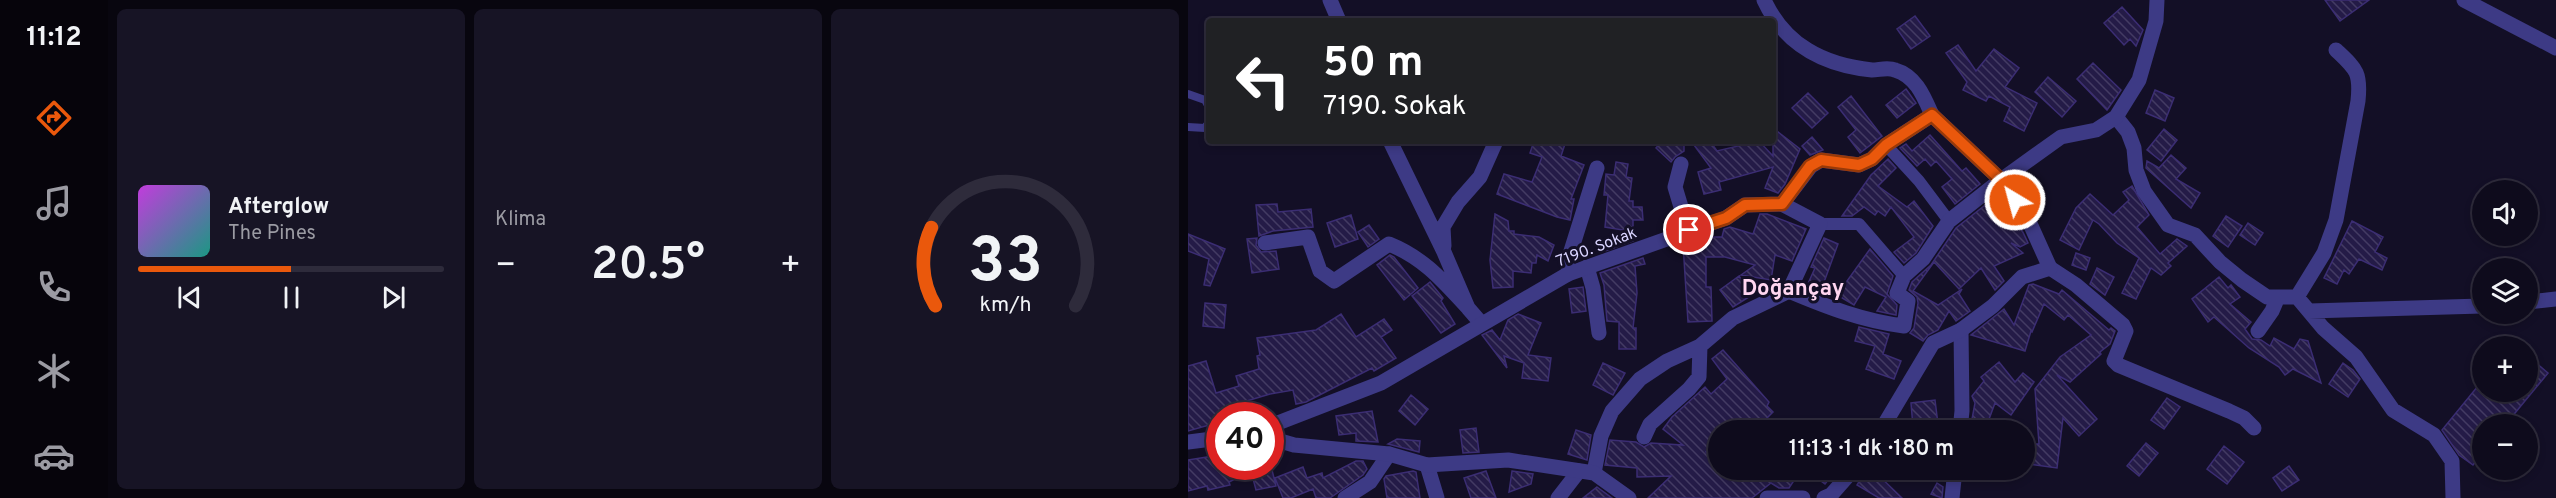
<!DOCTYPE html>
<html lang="tr">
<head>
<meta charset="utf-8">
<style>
  body { margin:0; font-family:Overpass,sans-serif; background:#171425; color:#f1f3f6; height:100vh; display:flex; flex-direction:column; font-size:22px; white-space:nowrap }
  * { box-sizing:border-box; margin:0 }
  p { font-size:20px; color:#9b9ba3 }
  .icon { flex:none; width:33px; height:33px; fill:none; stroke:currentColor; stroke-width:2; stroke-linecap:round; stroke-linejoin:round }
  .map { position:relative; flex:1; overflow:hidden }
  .drawer { display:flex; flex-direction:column; gap:9px; padding:9px; background:#08060f; width:1080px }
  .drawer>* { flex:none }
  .banner { position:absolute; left:18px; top:18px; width:570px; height:126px; border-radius:6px; box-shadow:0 3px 9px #0003,0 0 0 2px #2e2b3b; background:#202124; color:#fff; overflow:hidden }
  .tools { position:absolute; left:1284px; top:180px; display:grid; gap:12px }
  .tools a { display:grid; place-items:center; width:66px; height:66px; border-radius:50%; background:#0e0b1c; box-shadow:0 3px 9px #0003,0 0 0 2px #2e2b3b; font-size:30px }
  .speed { position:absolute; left:18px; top:402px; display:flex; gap:12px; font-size:30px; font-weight:700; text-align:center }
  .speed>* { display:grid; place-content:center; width:78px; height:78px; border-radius:50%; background:#0e0b1c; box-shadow:0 3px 9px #0003,0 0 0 2px #2e2b3b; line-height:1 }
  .speed .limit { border:9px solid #d22; background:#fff; color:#111 }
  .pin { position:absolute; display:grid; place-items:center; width:51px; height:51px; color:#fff; margin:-26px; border:3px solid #fff; border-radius:50%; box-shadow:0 2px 6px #0007 }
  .me { position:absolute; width:66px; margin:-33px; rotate:323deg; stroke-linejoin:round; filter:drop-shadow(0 0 4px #0008) }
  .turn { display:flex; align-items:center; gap:21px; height:126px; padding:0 18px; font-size:27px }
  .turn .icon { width:78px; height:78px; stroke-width:2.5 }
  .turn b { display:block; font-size:42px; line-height:51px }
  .big { font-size:45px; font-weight:600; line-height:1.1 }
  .drawer .tile { flex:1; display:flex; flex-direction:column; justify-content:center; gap:9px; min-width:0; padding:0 21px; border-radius:9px; background:#171425 }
  .drawer .dial { align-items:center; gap:0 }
  .dial svg { height:156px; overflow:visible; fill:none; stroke:#2e2b3b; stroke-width:7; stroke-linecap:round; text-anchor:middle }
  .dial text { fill:#f1f3f6; stroke:none }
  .song { display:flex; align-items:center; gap:18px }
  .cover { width:72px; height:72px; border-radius:9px; background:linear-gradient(135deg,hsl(290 70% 55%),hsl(170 70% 35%)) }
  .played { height:6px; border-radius:3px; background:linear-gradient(90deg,#ea580c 50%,#2e2b3b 50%) }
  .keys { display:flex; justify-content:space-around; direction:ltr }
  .heat { display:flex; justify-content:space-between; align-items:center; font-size:33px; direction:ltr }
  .drawer .tiles { flex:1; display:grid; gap:9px; grid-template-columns:repeat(3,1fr) }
  .trip { position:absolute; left:520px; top:420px; width:327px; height:60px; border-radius:30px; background:#0e0b1c; box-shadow:0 3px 9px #0003,0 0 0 2px #2e2b3b; font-weight:600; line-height:60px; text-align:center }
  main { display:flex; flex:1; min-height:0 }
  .tabs { display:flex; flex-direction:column; width:108px; justify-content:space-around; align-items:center; background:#06040b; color:#9b9ba3 }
  .tabs .icon { width:42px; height:42px }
  .tabs .active { color:#ea580c }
  .tabs b { font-size:27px; color:#f1f3f6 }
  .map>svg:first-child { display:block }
  .building { fill:url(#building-back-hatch); stroke:#3b2d73; stroke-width:1.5 }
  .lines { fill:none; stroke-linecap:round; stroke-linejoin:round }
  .service { stroke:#3d3a85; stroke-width:8 }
  .pedestrian { stroke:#3d3a85; stroke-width:12 }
  .minor { stroke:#3d3a85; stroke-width:15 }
  .tertiary { stroke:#3d3a85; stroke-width:15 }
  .route-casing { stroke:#983908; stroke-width:15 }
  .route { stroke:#ea580c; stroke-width:10 }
  .labels { text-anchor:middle; stroke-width:6; stroke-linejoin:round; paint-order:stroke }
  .street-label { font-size:16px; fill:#d9d4ff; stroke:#130f26 }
  .district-label { font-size:22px; font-weight:bold; fill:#ffd6f0; stroke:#130f26 }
</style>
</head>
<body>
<main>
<nav class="tabs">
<b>11:12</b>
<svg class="icon active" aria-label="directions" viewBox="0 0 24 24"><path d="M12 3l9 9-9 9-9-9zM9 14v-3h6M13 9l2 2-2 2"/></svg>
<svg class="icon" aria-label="music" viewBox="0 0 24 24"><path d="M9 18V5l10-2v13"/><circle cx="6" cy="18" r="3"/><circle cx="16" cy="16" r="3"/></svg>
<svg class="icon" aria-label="phone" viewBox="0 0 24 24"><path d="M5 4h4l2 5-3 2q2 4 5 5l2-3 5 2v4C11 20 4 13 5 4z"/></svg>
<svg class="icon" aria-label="climate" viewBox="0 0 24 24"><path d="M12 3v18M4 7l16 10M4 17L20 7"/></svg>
<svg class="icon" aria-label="car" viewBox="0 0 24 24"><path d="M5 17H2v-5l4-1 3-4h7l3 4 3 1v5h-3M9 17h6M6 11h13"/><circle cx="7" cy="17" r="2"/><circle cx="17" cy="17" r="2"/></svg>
</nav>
<section class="drawer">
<div class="tiles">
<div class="tile">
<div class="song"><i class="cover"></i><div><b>Afterglow</b><p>The Pines</p></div></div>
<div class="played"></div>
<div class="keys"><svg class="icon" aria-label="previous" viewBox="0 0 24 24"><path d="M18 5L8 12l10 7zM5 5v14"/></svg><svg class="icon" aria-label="pause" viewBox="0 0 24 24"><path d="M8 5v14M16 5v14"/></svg><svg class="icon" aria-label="next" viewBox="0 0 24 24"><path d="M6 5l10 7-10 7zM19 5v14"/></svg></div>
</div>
<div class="tile"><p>Klima</p>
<div class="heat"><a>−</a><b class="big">20.5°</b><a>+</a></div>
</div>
<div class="tile dial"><svg viewBox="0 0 100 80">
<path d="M14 69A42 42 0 1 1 86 69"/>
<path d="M14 69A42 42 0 0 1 12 29" stroke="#ea580c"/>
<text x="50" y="56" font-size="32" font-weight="700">33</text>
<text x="50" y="72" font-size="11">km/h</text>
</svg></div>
</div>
</section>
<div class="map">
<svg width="1368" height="498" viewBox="0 0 1368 498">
  <defs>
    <pattern id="building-back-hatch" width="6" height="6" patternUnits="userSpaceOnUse" patternTransform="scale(1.5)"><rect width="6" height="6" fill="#241b47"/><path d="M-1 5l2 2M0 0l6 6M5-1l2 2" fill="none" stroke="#433b63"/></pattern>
  </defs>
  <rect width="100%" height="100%" fill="#130f26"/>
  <path class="building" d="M1137,0H1181L1152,21Z
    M934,7L955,30L948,46L942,39L936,45L916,23Z
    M727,16L742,36L723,49L709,29Z
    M770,45L788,71L806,49L831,68L817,87L849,103L836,131L816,121L822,107L801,96L798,101L775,90L779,82L758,53Z
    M905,63L933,90L919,110L889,79Z
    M860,77L888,101L874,117L847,92Z
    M718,89L728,103L709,118L698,105Z
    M967,90L986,98L977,121L958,113Z
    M620,93L640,113L624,128L604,108Z
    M663,96L694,136L672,153L660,137L668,130L650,107Z
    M585,128L612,149L597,184L590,193L577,188L585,167L531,182L533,190L516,194L510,172L523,168L503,141H522L529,151L571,141L585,156Z
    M976,129L989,140L973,161L959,150Z
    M742,135L774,171L778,168L792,184L767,204L754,187L764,179L748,161L743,166L737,159L729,166L712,148L718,144L724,151Z
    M624,137L635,150L622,155L614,146Z
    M346,141H378L373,156L396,165L383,199H386L382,220L369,217L309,194L316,174L344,182L354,157L342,153Z
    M474,141H490L496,146V151L487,157L483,162L468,148Z
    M983,155L998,168L988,179L1012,193L1003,208L958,168L959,161L971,168Z
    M700,159L708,168L690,186L719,207L726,201L745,226L728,253L716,263L706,252L726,237L703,207L697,216L690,211L687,215L676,207L664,216H654L683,175Z
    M428,162L440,164L438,177L444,178L441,201H445V207H454L455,220H445V241L433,245L435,230L417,227L420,195H416L418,174L426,175Z
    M944,186L961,215L949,227L972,254L989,239L999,246L980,263L983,266L973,275L963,268L948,299L934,293L951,258L929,243L911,224L905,220L891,250L872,240L888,208L902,194L925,215L941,200L935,192Z
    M810,195L831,224L840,243L832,247L823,243L835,253L806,266L816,281L807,290L793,268L771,289L746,262L725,291L750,305L774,289L771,294L782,311L768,321L761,311L750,330L740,335L735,341L722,333L726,328L730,303L729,297L721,290L724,282L743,265L768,228Z
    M89,204L90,212L123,209L125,227L85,231L71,236L68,205Z
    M307,214L320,221L321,231H326V234L351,237L366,245L360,261L349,255L348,263H344L343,273L325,271V287L305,288L302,260Z
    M572,214H579L618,229L604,261L587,255L583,280L553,275L567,265L537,257H518V287H523L524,321L500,322L495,244L513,237H534L536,229L542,227L565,234Z
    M163,215L170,239L147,247L139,223Z
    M1038,216L1054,226L1040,247L1025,236Z
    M1164,221L1195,237L1187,252L1199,258L1194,270L1171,259L1161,274L1156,270L1149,284L1136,278Z
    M1060,223L1075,233L1067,245L1052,235Z
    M181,225L191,239L180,247L170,232Z
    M0,234L37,249L22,286L16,285L21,259L0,251Z
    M69,238L68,245L73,252L88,251L91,269L64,273L59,239Z
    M636,238L650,244L632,293L618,288L627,268L623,267Z
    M412,244L431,246L414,252Z
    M682,249L705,276L699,294L709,305L708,315L689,311L698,297L677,287L666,305L649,295Z
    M888,253L902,258L898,270L884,265Z
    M202,255L206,257L230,288L216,300L189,265Z
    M455,258L457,264L447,266L449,293L445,328H448V349H431V322L419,321L416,285L412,273Z
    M909,268L926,277L917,295L902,284Z
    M551,276L564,295L545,307L532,290Z
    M1031,277L1040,288L1043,285L1052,297L1042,304L1063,322L1057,329L1064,339L1073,340L1082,346L1086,338L1106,349L1112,339L1120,341L1133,383L1105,369L1097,375L1091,367L1061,348L1026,317L1020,322L1004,299Z
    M242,282L255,298L253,301L267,324L253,333L224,296Z
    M845,284L871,294L874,290L921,330L923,328L927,331L922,344L912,352L913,354L882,382L869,375L909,419L891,436L875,418L869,468L841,464L842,452H846L847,444H851L847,389L872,357L903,335L880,315L876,320L856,304L844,332L843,331L837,351L783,335L816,309L826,325L841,285Z
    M395,287L398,311L384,313L381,289Z
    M17,303L38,305L36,328L15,326Z
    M153,314L168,337L196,319L204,330L193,337L208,358L186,371L184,368L118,402L108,404L105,390L82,394L52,403L55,413L32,416V422L0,431V366L18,361L28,393L51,386L48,376L71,369L69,356L72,355L69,338L128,330Z
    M330,314L353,323L340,355L363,358L360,381L334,378L336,363L316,356L319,368L294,335L304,330L312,340L320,320Z
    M671,327L701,334L695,354L713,361L706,379L678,369L687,346L667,341Z
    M535,350L581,402L579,406L585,412L567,430H531L518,452L531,466V470H613L601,488H591L583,483L564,498H460L483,476L449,477V468L417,465L422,440L448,442L456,447L463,443L495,445L475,429L484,417L517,387L523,394L539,379L524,359Z
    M1340,356L1360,373L1318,424H1294V454L1285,465L1271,455L1254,430L1294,381V392H1340Z
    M811,362L827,382L835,373L846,382L823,415L807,403L797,430H782L787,403L784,396L796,381L793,377Z
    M415,363L437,373L425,395L405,385Z
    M1155,363L1165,370L1172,379L1160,397L1141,384Z
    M223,395L240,409L227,425L211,411Z
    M979,398L992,407L976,429L963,420Z
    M747,400L750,424L725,427L723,403Z
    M184,411L190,442L168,441V433L151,435L148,416Z
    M288,428L291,452L275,453L272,430Z
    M388,430L403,435L399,460L380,454Z
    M209,439L232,441L231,452L200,444Z
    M958,443L970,453L951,476L939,466Z
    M1036,446L1056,462L1039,484L1019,469Z
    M32,455V466H83L88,486L68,490L63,471L41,482L42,485L20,490L19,486L0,491V460Z
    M168,461H175L179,469L175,475L142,498H128L125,489L103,498H95L87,478L115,467L119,478L134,473L135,478Z
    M1101,466L1111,480L1094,491L1085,478Z
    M618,470H648L637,484Z
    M678,470H685L714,498H691L669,485Z
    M225,471L228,472L232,498H199L196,479L198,476Z
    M298,471L308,498H283L276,478Z
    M324,471L345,474L343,484L321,492Z
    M749,483L755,487L754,498L743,494Z
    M409,487L424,498H395Z"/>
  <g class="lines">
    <path class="service" d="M0,94L17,100L21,107
      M0,127L17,128L21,122"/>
    <path class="pedestrian" d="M698,145L731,181L761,221
      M632,224H671L716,276"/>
    <path class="minor" d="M142,0L151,21
      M576,0C597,45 635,65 684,70C691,70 700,67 707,70C728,76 736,97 744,115
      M1276,0L1368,48
      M928,117L940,132L946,148L948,170L956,191L980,225L1007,235L1032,262L1054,280L1079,297H1109L1135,328L1168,357L1205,410L1246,435L1264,461L1265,498
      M202,141L256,252L280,308L293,323
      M493,164L487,187L500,230
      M77,243L120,237L132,271L146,281L201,244C236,258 255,281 280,308
      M256,246L255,227L270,202L292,177L308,141
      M399,267L405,288L411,333
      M862,268L888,285L935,325L938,331L926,361L930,365L1041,411L1056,418L1066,428
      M380,274L383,251L409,168
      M601,291C639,307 675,321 716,326L720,301L709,293L716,276L735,259L761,221L813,180
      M1109,297L1136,253L1148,220L1170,101C1173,72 1168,69 1148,50
      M1340,302L1368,299
      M1121,311L1294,306
      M1070,331L1084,311L1090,297
      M772,430L774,411L773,330
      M456,437L462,424L501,389L511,377L512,346
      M239,465L249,498
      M406,473L413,436L424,411L452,379L479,361L512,346L545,318L601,291L632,224L594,204
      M157,498L182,482L201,454
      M370,498L391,471
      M764,498L767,470"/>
    <path class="tertiary" d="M82,426L193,383L380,274L538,218L557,205L594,204L623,166L633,160L671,165L684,159L698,145L744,115L813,180L873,137L908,130L928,117L951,80L968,21L969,0
      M693,430L745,343L773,330L805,306L834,277L862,268L840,219L813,180
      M82,438L106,445L201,454L239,465L320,460L406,473L441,498
      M0,442L32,438
      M579,498H615
      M636,498L643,495L665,470"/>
  </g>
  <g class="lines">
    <g class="route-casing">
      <path id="route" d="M501,230L538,218L557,205L594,204L622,166L633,160L671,165L684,159L698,145L744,115L813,180L827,200"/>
    </g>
    <use href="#route" class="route"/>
  </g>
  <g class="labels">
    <g class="street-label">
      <text transform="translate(408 246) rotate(-21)" y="6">7190. Sokak</text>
    </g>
    <g class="district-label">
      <text x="605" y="295">Doğançay</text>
    </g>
  </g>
</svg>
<div class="tools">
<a><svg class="icon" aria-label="sound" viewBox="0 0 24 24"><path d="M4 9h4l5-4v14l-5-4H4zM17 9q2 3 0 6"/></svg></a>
<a><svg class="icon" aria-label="layers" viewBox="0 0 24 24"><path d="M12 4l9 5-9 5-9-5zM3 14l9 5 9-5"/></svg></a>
<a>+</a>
<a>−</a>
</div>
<div class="speed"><div class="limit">40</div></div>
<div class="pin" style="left:501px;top:230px;background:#d93025"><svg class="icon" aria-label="arrive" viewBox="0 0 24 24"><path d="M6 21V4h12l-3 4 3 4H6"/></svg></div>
<svg class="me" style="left:827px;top:200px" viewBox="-20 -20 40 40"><circle r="17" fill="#ea580c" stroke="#fff" stroke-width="3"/><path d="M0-11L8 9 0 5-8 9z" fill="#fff"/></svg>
<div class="trip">11:13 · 1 dk · 180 m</div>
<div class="banner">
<div class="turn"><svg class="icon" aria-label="left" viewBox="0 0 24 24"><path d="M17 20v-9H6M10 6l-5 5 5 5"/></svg><div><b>50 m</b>7190. Sokak</div></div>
</div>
</div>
</main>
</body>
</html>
